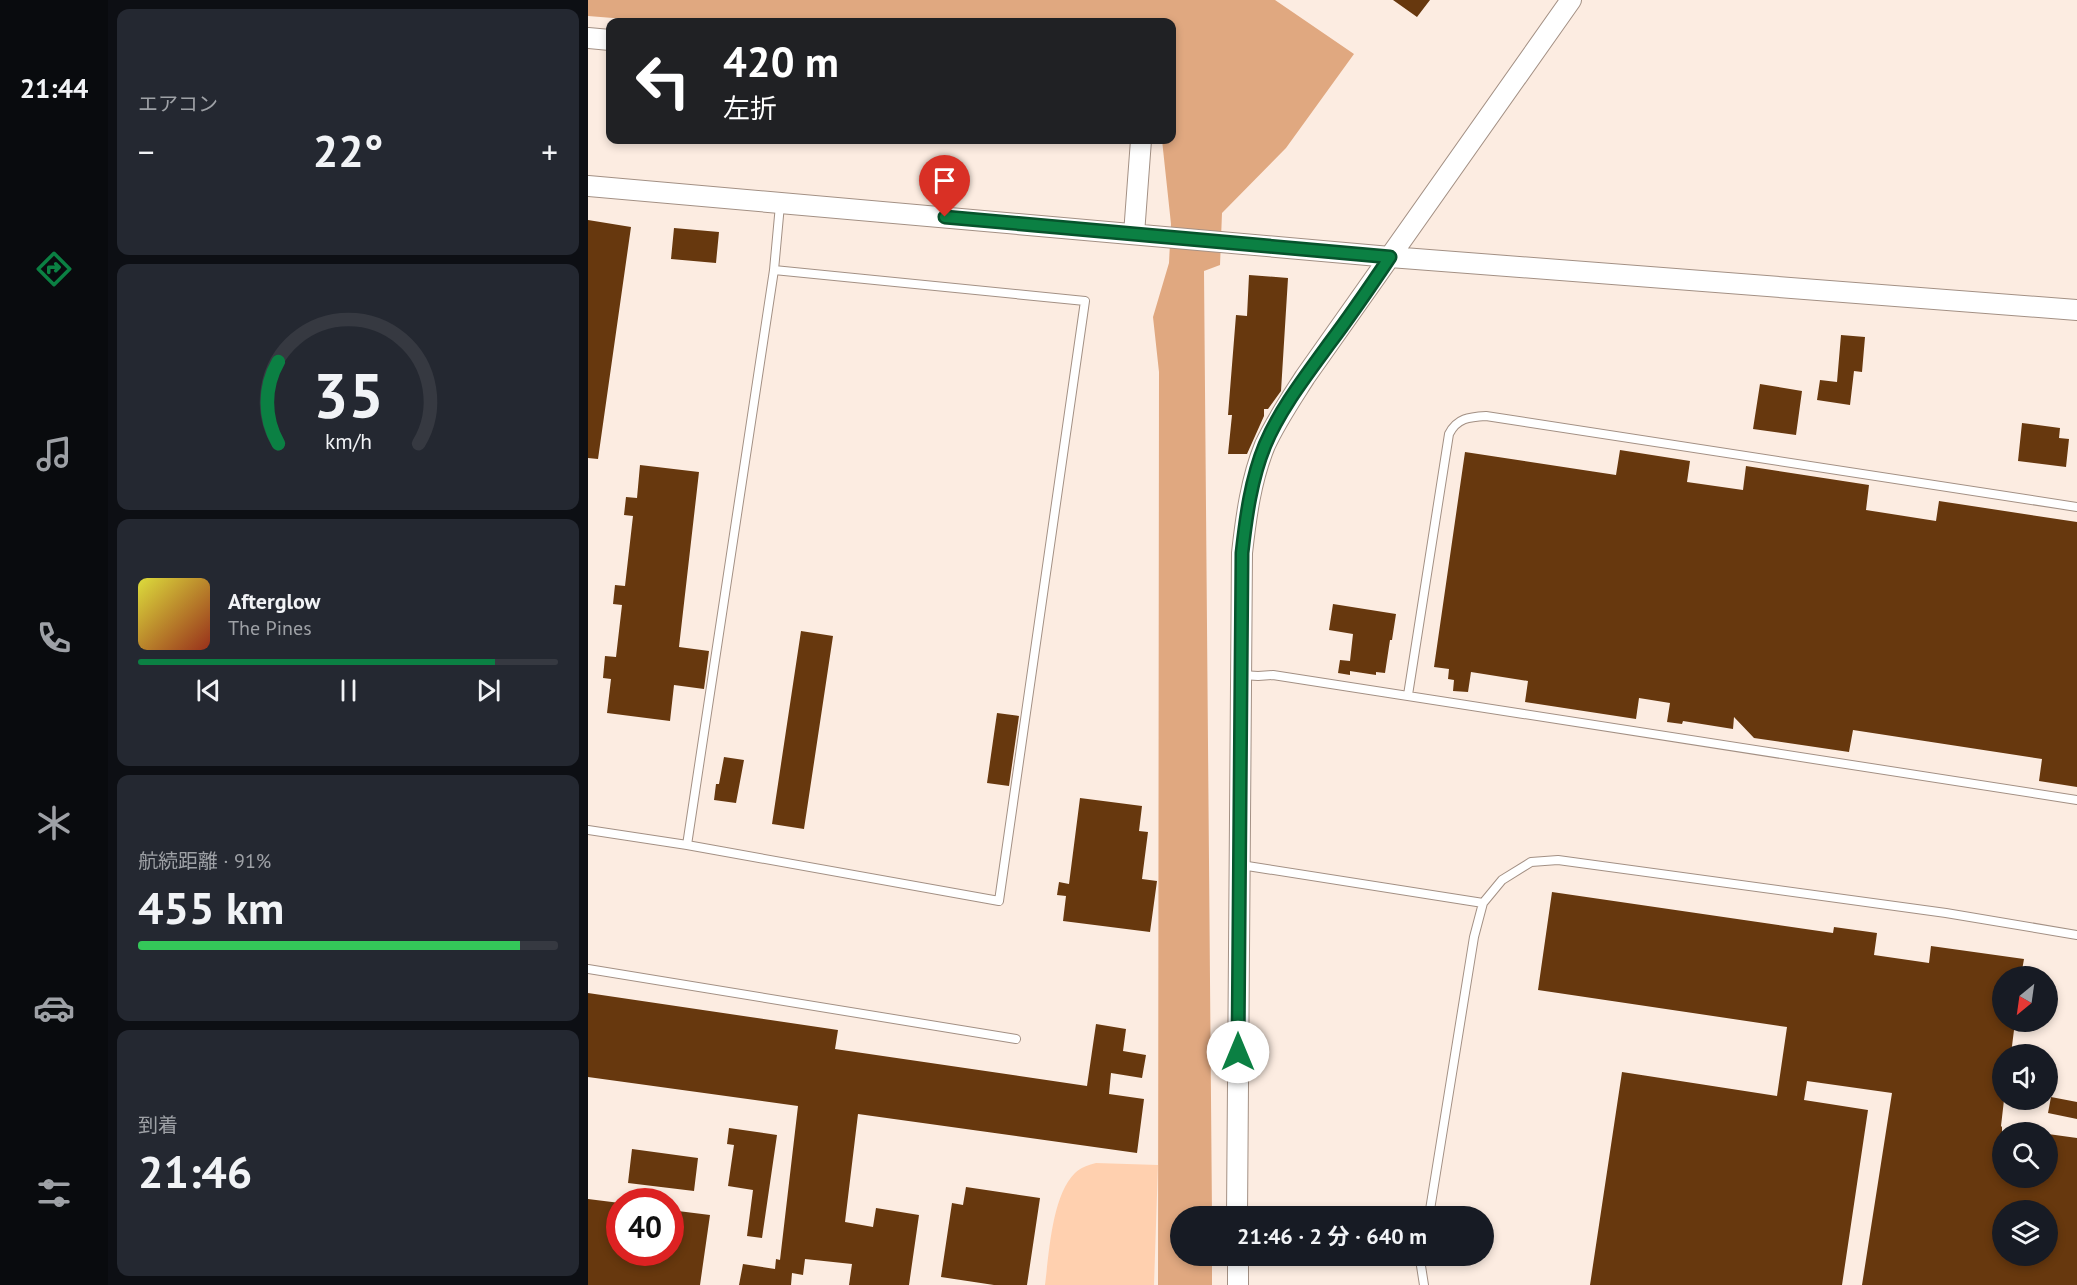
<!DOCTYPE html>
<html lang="ja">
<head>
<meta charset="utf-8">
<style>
  body { margin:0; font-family:"PT Sans","Noto Sans JP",sans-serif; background:#242831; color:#f1f3f6; height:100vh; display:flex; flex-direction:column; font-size:22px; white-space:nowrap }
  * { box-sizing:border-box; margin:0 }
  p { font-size:20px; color:#9ea1a6 }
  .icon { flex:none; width:33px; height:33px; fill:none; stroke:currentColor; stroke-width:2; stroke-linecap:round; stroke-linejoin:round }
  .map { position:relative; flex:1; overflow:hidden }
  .sheet { display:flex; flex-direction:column; gap:9px; padding:9px; background:#0d0f14; width:480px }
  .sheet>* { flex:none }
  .banner { position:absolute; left:18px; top:18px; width:570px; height:126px; border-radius:12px; box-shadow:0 3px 9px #0003; background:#202124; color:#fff; overflow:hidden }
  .needle { width:39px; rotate:209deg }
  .tools { position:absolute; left:1404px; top:966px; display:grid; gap:12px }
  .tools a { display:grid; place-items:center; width:66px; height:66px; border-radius:50%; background:#171b24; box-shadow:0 3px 9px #0003; font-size:30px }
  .speed { position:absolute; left:18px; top:1188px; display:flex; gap:12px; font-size:30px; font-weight:700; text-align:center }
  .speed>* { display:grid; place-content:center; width:78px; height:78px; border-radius:50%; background:#171b24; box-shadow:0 3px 9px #0003; line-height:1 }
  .speed .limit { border:9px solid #d22; background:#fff; color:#111 }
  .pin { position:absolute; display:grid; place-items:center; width:51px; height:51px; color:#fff; margin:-62px -26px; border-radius:50% 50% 50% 0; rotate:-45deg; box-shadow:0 0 6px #0007 }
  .pin .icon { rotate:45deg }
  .me { position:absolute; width:66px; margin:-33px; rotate:0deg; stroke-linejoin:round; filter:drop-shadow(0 0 4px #0008) }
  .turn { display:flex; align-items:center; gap:21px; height:126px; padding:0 18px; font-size:27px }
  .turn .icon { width:78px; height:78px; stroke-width:2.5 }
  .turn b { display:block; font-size:42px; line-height:51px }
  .big { font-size:45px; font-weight:700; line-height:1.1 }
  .sheet .widget { flex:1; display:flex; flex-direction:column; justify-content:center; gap:9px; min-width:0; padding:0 21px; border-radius:12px; background:#242831 }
  .sheet .dial { align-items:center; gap:0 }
  .dial svg { height:156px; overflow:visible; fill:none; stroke:#363941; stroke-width:7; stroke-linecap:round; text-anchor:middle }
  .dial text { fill:#f1f3f6; stroke:none }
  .song { display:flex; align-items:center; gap:18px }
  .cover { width:72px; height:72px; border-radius:9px; background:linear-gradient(135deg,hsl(60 70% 55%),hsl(10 70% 35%)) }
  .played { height:6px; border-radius:3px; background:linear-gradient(90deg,#0b8043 85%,#363941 85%) }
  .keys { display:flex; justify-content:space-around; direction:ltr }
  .heat { display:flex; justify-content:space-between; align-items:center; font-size:33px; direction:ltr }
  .charge { height:9px; border-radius:4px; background:linear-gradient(90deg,#34c759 91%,#363941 0) }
  .trip { position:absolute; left:582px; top:1206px; width:324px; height:60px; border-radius:30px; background:#171b24; box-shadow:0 3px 9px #0003; font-weight:700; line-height:60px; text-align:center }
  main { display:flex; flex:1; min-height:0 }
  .menu { display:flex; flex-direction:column; width:108px; justify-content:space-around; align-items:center; background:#090b0e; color:#9ea1a6 }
  .menu .icon { width:42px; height:42px }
  .menu .active { color:#0b8043 }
  .menu b { font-size:27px; color:#f1f3f6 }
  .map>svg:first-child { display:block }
  .green { fill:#ffd0af }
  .water { fill:#e0a880 }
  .building { fill:#67380e; fill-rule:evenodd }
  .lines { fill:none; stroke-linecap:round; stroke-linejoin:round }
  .service-casing { stroke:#a39084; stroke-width:10 }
  .tertiary-casing { stroke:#a39084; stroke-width:22 }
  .service { stroke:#fff; stroke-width:8 }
  .tertiary { stroke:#fff; stroke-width:20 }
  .route-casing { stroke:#07532c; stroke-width:15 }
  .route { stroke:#0b8043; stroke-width:10 }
</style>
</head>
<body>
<main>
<nav class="menu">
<b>21:44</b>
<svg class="icon active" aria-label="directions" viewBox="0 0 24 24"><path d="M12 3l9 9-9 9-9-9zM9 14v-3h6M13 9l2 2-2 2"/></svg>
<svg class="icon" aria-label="music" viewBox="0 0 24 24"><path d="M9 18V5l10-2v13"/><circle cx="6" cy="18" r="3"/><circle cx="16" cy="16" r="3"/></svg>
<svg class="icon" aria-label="phone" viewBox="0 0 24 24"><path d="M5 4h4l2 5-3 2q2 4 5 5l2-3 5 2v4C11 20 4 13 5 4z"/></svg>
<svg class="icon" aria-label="climate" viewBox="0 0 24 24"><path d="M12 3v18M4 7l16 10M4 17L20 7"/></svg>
<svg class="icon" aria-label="car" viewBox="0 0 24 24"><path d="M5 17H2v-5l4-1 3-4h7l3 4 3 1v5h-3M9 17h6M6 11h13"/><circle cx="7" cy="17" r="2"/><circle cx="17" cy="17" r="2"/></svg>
<svg class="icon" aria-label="filters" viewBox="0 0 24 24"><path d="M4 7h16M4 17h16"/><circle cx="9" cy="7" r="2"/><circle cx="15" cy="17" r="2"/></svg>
</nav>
<section class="sheet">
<div class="widget"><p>エアコン</p>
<div class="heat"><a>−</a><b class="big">22°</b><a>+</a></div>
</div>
<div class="widget dial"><svg viewBox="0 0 100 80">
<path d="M14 69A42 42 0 1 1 86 69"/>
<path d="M14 69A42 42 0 0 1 14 27" stroke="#0b8043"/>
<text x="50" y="56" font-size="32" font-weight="700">35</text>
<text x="50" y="72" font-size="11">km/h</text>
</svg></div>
<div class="widget">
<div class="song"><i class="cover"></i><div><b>Afterglow</b><p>The Pines</p></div></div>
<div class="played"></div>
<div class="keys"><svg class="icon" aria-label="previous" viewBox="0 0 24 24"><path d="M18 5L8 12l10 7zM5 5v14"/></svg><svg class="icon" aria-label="pause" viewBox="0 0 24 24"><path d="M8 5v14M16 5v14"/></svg><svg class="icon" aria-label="next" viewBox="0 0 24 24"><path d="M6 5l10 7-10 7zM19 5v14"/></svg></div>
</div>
<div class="widget"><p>航続距離 · 91%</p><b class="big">455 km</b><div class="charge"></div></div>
<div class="widget"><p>到着</p><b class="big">21:46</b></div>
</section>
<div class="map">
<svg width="1489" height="1285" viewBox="0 0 1489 1285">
  <rect width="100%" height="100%" fill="#fcece1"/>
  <path class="green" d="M508,1163L570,1165L566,1285H457C461,1254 464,1195 487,1173C493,1167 501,1165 508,1163Z"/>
  <path class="water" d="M0,0H687L766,54L698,148L634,213L632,265L616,271L624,1216H592V1256H624V1285H570L571,372L565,317L581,263L583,224L574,140H584V22H75L0,16Z"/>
  <path class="building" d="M805,0H842L829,17Z
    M0,220L43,227L10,459L0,458Z
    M86,228L131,232L128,263L83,259Z
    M661,275L700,278L693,391L680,409H676V416L659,454H640L644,415H640L648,315L659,316Z
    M1253,335L1277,337L1274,372L1266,371L1262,405L1229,400L1232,380L1249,382Z
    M1172,384L1214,391L1208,435L1165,429Z
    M1434,423L1472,428L1471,438L1481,439L1478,467L1430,461Z
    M1032,450L1102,461L1099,482L1155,490L1158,466L1281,485L1278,510L1348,521L1351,501L1489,522V787L1451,781L1454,759L1265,730L1261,752L1166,738L1146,717L1145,729L1095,721L1094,724L1079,722L1082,703L1051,698L1048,719L937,702L940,681L883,672L880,692L865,691L866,680L860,679L861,669L846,667L877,452L1028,475Z
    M52,465L111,472L91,647L121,651L116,689L86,685L82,721L19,713L23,679L15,678L17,656L28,657L34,605L25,604L27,585L37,586L45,516L36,515L38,497L49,498Z
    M745,604L808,614L804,640H802L797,673L788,672V675L762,671V675L750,673L752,660L762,661L765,634L741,630Z
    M213,631L245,636L216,829L184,824Z
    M409,713L431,716L421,786L399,783Z
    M136,757L156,760L148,803L126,800L128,784H131Z
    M492,798L554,806L551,831L560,832L554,879L569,881L562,932L475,921L478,896L469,895L471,882L481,884Z
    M964,892L1245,933L1246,927L1289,933L1286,955L1341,963L1343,946L1436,959L1433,976H1414V1022H1427L1423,1054H1414V1100H1416L1413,1126L1414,1127V1178H1460V1134L1489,1138V1285H1274L1304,1093L1219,1081L1216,1100L1280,1110L1254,1285H1002L1034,1072L1189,1096L1199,1027L950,990ZM1414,1210H1460V1256H1414Z
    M0,993L250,1030L247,1049L499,1086L508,1024L538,1029L535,1051L558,1055L554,1078L523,1073L521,1094L556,1099L549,1153L270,1114L257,1222L285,1227L288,1208L331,1215L321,1285H261L264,1264L217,1259L215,1275L204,1273L203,1285H151L155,1264L187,1269L188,1259L192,1260L210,1106L0,1077Z
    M1463,1097L1489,1102V1119L1460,1113Z
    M141,1128L189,1135L174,1238L159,1236L165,1190L140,1186L146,1145L139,1144Z
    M44,1149L110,1158L106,1191L40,1183Z
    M378,1187L452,1198L439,1285H406L353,1277L364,1203L375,1205Z
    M0,1199L32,1203V1252H82V1210L122,1215L112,1285H0Z"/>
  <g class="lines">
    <g class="service-casing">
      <path id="service" d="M654,675L670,676L685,675L1489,800
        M820,695L861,434C869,418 881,417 898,416L1489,507
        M0,830L99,845L411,901L497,301L186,270
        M99,845L186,270L192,205
        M653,865L895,903
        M0,969L428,1039
        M841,1216L886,937L895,903L914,880L943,862L970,860L1358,913L1489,935
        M835,1256L833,1266L836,1285"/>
    </g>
    <g class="tertiary-casing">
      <path id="tertiary" d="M0,38L22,40
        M0,186L802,257L1489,310
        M546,234L553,140
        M649,1216L654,553C658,517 663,479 677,445C688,421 703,399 717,377L983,0
        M650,1256V1285"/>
    </g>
    <use href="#service" class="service"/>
    <use href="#tertiary" class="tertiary"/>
  </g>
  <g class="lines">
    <g class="route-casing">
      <path id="route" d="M357,217L802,257C782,287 762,316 741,344C718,376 692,409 677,445C663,479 658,517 654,553L650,1052"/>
    </g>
    <use href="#route" class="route"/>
  </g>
</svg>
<div class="tools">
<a><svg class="needle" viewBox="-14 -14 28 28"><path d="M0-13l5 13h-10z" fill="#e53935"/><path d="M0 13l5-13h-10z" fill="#9ea1a6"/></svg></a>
<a><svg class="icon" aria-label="sound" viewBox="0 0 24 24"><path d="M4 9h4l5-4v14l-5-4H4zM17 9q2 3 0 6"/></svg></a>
<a><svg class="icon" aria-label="search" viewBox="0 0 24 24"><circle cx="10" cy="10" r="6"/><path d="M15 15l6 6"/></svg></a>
<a><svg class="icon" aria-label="layers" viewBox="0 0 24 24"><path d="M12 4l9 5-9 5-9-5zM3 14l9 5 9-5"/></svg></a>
</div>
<div class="speed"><div class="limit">40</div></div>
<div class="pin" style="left:357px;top:217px;background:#d93025"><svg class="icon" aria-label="arrive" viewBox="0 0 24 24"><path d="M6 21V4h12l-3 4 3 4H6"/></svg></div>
<svg class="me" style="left:650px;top:1052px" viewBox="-20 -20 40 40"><circle r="19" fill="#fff"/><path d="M0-13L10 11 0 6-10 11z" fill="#0b8043"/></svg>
<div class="trip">21:46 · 2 分 · 640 m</div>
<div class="banner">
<div class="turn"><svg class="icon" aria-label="left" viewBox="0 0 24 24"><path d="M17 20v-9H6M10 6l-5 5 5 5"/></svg><div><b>420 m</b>左折</div></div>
</div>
</div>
</main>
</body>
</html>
